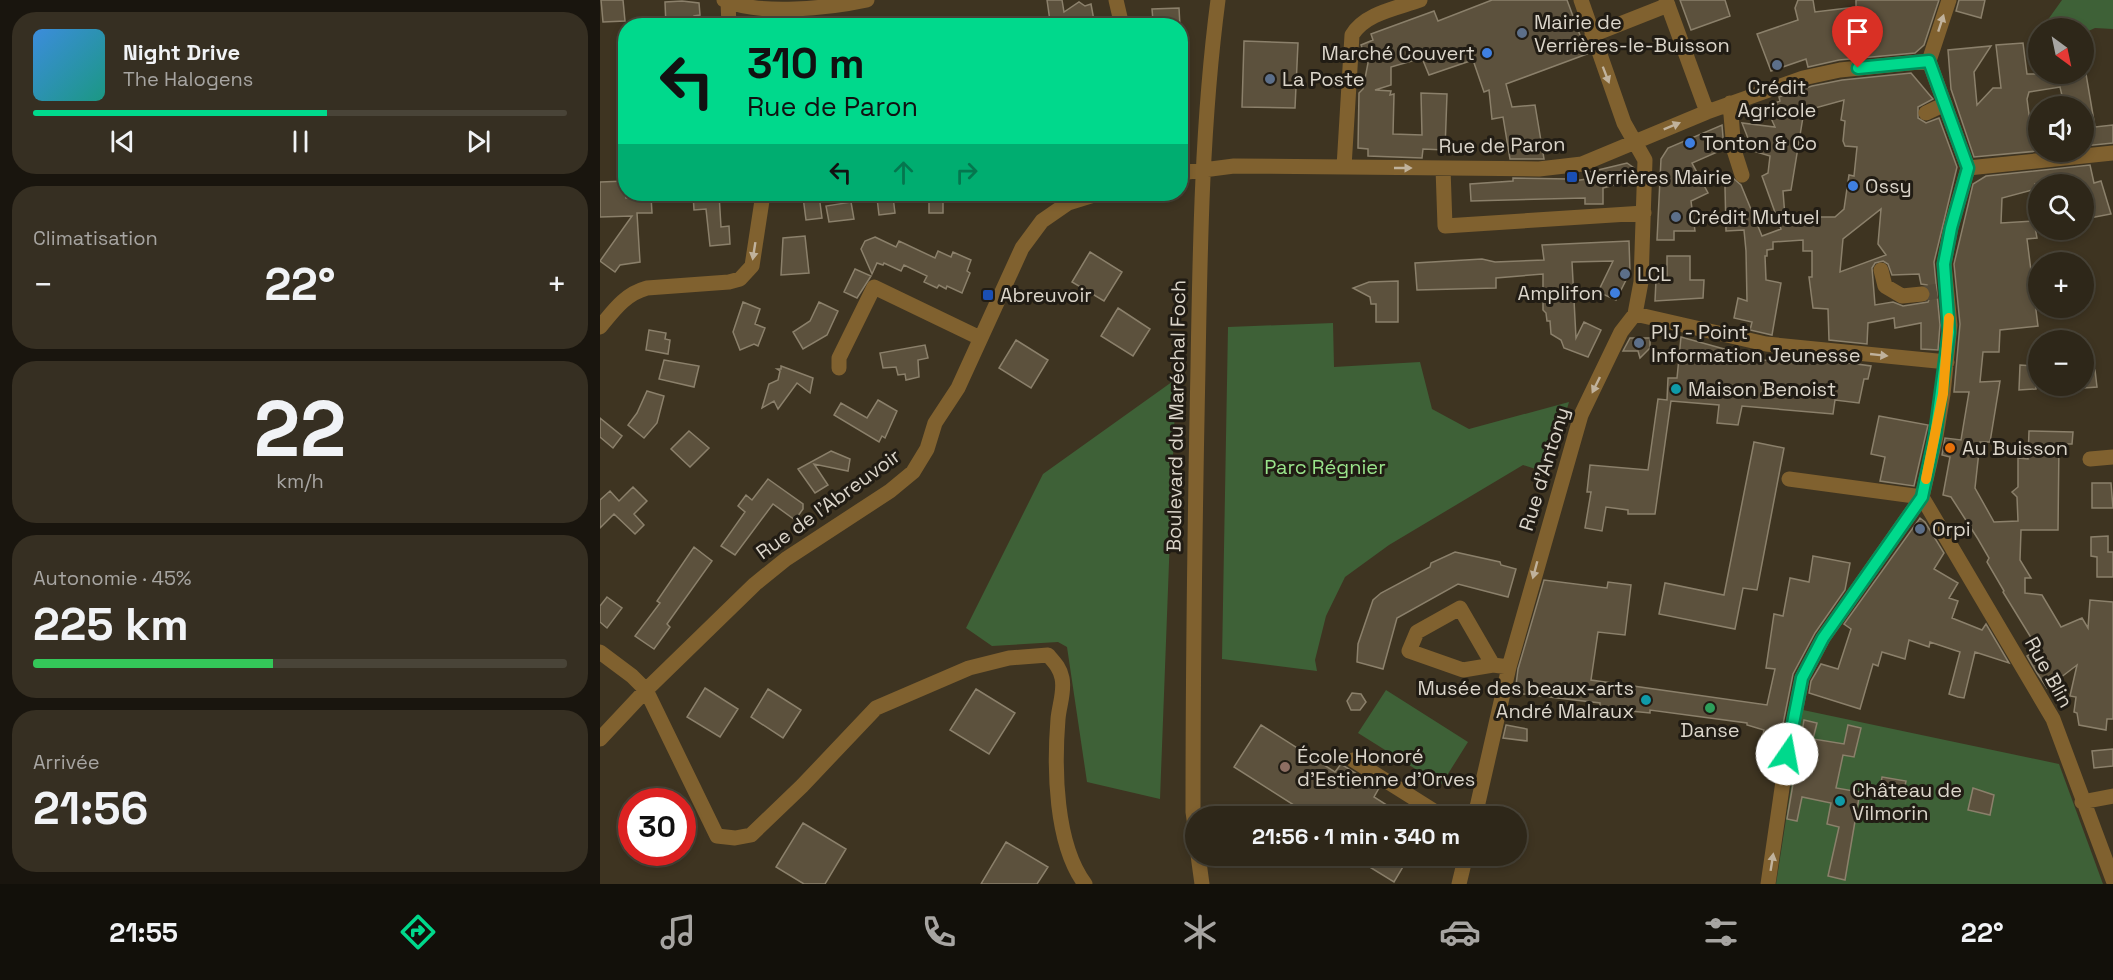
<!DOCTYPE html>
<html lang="fr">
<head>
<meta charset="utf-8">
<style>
  body { margin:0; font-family:"Space Grotesk",sans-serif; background:#362f22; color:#f1f3f6; height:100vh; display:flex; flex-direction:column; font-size:22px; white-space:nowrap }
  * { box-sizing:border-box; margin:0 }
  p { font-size:20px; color:#a7a5a2 }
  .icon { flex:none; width:33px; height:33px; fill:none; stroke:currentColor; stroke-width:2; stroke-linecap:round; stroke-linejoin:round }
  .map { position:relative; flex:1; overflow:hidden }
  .sheet { display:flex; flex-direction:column; gap:12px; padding:12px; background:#19150e; width:600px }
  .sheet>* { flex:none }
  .guide { position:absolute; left:18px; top:18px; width:570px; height:183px; border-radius:24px; box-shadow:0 3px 9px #0003,0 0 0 2px #494438; background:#00d98c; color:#111; overflow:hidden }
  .needle { width:39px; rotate:147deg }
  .tools { position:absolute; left:1428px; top:18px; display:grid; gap:12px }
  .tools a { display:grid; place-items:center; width:66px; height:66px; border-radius:50%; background:#2e2719; box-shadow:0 3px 9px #0003,0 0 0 2px #494438; font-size:30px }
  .speed { position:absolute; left:18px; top:788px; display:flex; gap:12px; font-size:30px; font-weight:700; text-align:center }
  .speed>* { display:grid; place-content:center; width:78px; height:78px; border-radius:50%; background:#2e2719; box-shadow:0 3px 9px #0003,0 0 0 2px #494438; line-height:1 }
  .speed .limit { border:9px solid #d22; background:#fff; color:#111 }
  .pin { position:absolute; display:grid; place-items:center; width:51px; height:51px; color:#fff; margin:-62px -26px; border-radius:50% 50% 50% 0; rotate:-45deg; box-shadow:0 0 6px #0007 }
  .pin .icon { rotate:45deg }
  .me { position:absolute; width:66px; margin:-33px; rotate:12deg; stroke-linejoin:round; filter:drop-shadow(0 0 4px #0008) }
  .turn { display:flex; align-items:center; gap:21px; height:126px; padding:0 30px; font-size:27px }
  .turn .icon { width:78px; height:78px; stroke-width:2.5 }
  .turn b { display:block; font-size:42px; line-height:51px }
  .lanes { display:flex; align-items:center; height:57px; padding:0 30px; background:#0003; justify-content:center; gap:30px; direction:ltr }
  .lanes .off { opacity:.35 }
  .big { font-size:45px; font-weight:700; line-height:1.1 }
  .sheet .card { flex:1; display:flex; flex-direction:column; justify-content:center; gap:9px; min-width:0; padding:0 21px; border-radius:24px; background:#362f22 }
  .sheet .dial { align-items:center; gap:0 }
  .dial b { font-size:78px; line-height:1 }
  .song { display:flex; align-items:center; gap:18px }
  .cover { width:72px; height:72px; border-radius:9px; background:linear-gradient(135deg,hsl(210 70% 55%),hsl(170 70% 35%)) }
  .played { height:6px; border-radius:3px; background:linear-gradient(90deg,#00d98c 55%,#494438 55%) }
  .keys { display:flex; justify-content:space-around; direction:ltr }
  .heat { display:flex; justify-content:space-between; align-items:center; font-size:33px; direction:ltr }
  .charge { height:9px; border-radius:4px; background:linear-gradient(90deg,#34c759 45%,#494438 0) }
  .trip { position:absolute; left:585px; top:806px; width:342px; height:60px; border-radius:30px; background:#2e2719; box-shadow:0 3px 9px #0003,0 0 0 2px #494438; font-weight:700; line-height:60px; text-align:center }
  .tab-bar { display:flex; height:96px; justify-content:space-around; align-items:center; background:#12100a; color:#a7a5a2 }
  .tab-bar .icon { width:42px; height:42px }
  .tab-bar .active { color:#00d98c }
  .tab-bar b { font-size:27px; color:#f1f3f6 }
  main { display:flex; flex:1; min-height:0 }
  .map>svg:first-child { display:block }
  .green { fill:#3e6137 }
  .building { fill:#5c513d; stroke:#8b806b; stroke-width:1.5; fill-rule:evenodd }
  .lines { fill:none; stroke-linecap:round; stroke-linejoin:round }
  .minor-tunnel { stroke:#564c3a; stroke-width:15; stroke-dasharray:15 8; stroke-linecap:butt }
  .minor { stroke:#80612f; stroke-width:15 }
  .oneway { fill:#c0b29c }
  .route-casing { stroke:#008d5b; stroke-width:15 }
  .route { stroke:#00d98c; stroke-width:10 }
  .slow { stroke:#f59e0b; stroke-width:10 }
  .service-dot { fill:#5c6f8a; stroke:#211c14; stroke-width:2 }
  .shop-dot { fill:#3f7fe0; stroke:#211c14; stroke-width:2 }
  .transit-dot { fill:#1a4fb4; stroke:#211c14; stroke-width:2 }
  .culture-dot { fill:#0f9aa8; stroke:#211c14; stroke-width:2 }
  .food-dot { fill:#e8710a; stroke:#211c14; stroke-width:2 }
  .leisure-dot { fill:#2e9e5b; stroke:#211c14; stroke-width:2 }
  .education-dot { fill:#8d6e63; stroke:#211c14; stroke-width:2 }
  .labels { text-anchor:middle; stroke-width:6; stroke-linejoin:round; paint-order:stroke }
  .poi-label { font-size:20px; fill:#dbd5ca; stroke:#211c14; text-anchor:start }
  .street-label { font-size:20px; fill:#dbd5ca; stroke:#211c14 }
  .park-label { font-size:20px; fill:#9ae58b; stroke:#211c14 }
</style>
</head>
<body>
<main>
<section class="sheet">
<div class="card">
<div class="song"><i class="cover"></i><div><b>Night Drive</b><p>The Halogens</p></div></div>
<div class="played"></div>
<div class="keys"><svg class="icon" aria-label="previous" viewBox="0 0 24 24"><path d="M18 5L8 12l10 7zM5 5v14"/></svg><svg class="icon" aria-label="pause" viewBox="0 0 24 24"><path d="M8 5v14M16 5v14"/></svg><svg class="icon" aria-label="next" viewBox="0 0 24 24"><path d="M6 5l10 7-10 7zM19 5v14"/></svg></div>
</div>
<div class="card"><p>Climatisation</p>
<div class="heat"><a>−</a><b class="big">22°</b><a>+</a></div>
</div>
<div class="card dial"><b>22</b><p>km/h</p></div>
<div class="card"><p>Autonomie · 45%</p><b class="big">225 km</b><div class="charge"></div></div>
<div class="card"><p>Arrivée</p><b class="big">21:56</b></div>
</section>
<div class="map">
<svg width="1513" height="884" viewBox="0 0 1513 884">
  <rect width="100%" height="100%" fill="#3e3421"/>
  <path class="green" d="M1462,0H1513V29L1495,28L1484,33V28H1442Z
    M733,323L734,367L820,362L832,409L869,429L969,402L948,473L923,465L789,545L745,577L726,616L715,660L717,671L622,659L628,327Z
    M576,379L560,799L487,782L467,647L458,642L392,646L366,628L443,474Z
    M786,690L868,742L841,785L758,733Z
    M1203,710L1459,764L1503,884H1176Z"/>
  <path class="building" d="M1,0H23L25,21L3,22Z
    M447,0H462L464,12L479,2L485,6L491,4L495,26H443L450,21Z
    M892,0H967L987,54L906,84L912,107L935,105L944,159H910L903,117L892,119L889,90L884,92L873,60L829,75L822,58L791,67V85L775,90L791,91L790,95L794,94L793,134L822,135L821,93L847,94L845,150L823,149L822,158L768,156V149L758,148L759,93L763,89L768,63L761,45L773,40L771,34L834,11L838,21Z
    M1080,0H1125L1130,16L1091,30Z
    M1198,0H1213L1215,12L1256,7V0H1339L1324,45L1315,53L1239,60L1208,67L1206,59L1171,71L1157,34L1198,20L1195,8Z
    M1359,0H1385L1381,18L1356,11Z
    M82,1L99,3L100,15L94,16V26H66L65,2Z
    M579,8L580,26H559L558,21H553L552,9Z
    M644,41L698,43L695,108L642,107Z
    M1423,43L1427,74H1486L1495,127L1513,125V143L1484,146V106H1473L1472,99L1463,100L1460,87L1429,92L1427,99L1432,137H1438V151L1374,157L1351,89L1348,50L1391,46L1374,72L1377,105L1393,88H1401L1396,45Z
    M1311,73L1333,99L1318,107V118L1326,123L1339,118L1357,167L1334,262L1340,325L1338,350L1321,349V323L1295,328L1294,318L1268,323L1267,344L1229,340L1228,309L1213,308L1209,277H1212V251H1203V240L1173,242V249L1167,250V256H1165L1166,280L1181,283L1172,335L1150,330L1152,322L1134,318L1138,298L1147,301L1146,251L1144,230L1126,231L1125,187L1128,180L1133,178L1141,185L1162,236L1181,229L1162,176L1168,173L1170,156L1153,151L1142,123L1175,127L1166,107L1180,101L1179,97L1212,86L1242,80ZM1244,100L1241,120L1245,121L1243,141L1245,146L1257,147L1254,176L1249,175L1244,209L1235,217H1185L1183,191L1191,190L1204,111ZM1281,209L1278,244L1286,255L1240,272L1243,239ZM1283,261L1288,264L1292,275L1319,274L1321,284L1327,285L1332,292L1328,302L1303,306L1293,302L1275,305L1272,268L1275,263Z
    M1122,125L1124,149L1092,163L1108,193L1091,201L1095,231H1074V240H1057L1061,159L1068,148Z
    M1027,163L1034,168V180L1003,188V204H985V198L871,201L870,184L913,181V178L970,179L973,181L987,179L990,172Z
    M1490,165L1494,183L1501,181L1511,214L1484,219V184H1435L1436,189L1402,198L1401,223L1434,221L1437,238L1427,239L1438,326L1400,330L1399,352H1383L1380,382L1400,381L1390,442H1380L1375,488L1394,522L1418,521L1417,497L1412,492L1418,487V458L1428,459L1429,431L1473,432L1472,444H1459L1458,530H1421L1420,560L1431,578H1425V593L1442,595L1461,627L1482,618L1488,628L1490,600L1513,602V719H1507L1506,730L1479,725L1477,713L1474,712L1476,697L1470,696L1477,665L1447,688L1437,673L1427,656L1438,649L1403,592L1404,591L1387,562L1389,558L1378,539L1351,497L1343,495L1350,457L1342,455L1345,438L1361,440L1369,392H1354L1360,324L1354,264L1373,184L1386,176Z
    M26,181V198L51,196L52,213H37L40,262L20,265L15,272L0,261L32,216L0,217V182Z
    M93,194H119L121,227L129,226L130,244L110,246L106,209L94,210Z
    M219,195L222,218L206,220L203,197Z
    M293,197L295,213L279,215L277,198Z
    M329,200L343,201V213H329Z
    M251,202L254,219L229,222L226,206Z
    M205,236L209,273L181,275L183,238Z
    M275,237L296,247L299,241L335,258L338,251L351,257L353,252L371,260L367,271L370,273L362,293L347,286L346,289L339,285L337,288L324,282L327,276L304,265L301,271L284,263L283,265L277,263L272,274L261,249L265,241Z
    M1029,241L1030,272L1016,300L998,292L1013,261L972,262L976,338L984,322L1001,330L988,357L964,348L961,340L951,334L950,321H947L946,313L943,310V274L896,278V288L817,290L815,263L882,259L895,262L944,260L942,245Z
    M490,252L522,272L504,301L472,282Z
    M1067,256H1090V280H1104L1103,298L1055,301L1056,280H1067Z
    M255,269L271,276L257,298L244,292Z
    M798,281V322H776V304H771L770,297L753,288L769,282Z
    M143,302L160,309L155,324L165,328L158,346L154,344L140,350L133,332Z
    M219,302L238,311L227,335L203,349L193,332L210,321Z
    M518,308L550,329L533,356L501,336Z
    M49,330L66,333L65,339L70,340L68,354L46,350Z
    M1081,337L1164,360L1197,363L1227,360L1271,366L1268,379H1264L1259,403L1235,400L1233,414L1142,406L1138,425L1117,423L1119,405L1071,401L1055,514H1028V510L1006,507L1002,531L985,528L991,492H987L990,465L1048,470L1058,399L1067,400L1068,378H1077Z
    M1030,338H1050V348L1040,358L1038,351H1023Z
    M416,340L448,360L431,388L399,368Z
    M325,345L328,358L318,360L319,377L306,380L305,374L298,375L296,367L283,368L280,353Z
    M64,360L99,366L94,387L59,379Z
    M1420,365L1435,366L1436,389L1419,390Z
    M181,366L213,378L210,393L197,383L178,409L174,401L162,408L169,384L178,380L180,371L177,369H181Z
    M1495,370L1497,387L1484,388V371Z
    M47,391L64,396L57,423L44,438L28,425L37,413Z
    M278,400L297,411L285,438L282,436L279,442L234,415L241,403L267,418Z
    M1279,416L1328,425L1314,486L1280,481L1285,457L1271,454Z
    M0,418L22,436L13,448L0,437Z
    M89,431L109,448L90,467L71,449Z
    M1154,442L1184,448L1157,590L1143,588L1135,629L1059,614L1065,583L1124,595Z
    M231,451L250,459L248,471L214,464L228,485L215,493L198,469Z
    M168,479L203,504V509L195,520L173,504L135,555L121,546L145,512L138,506L146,495L152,500Z
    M1492,483H1511L1513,508H1492Z
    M33,487L47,501L34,514L44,525L35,534L14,514L0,528V500L10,491L19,501Z
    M1320,518L1325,522L1344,553L1334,569L1358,583L1349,598L1358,601L1352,618L1382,630L1386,624L1409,663L1375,652L1364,698L1358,697L1349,694L1360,652L1330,642L1329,647L1309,640L1305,659L1282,652L1278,666L1273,664L1260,709L1209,693L1211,681L1221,664L1238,669L1251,629L1244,624Z
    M1508,536V552H1513V577H1497V557L1491,556V537Z
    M94,547L112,561L67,624L70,627L54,649L35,636L60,603L57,601Z
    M855,552L900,562L901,565L916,569L908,597L858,584L797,618L783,669L757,662L758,644L773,600L781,593L830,567L831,563Z
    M1213,556L1250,563L1245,590L1215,633L1193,674L1179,744L1162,740L1164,730L1147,725V723L1050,710V713L1030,711L1000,707V703L915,693L918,669L944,580L1007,588L1008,582L1031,585L1025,635L998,632L991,680L1167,705L1175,669L1166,668L1174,614L1183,616L1190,578L1209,582Z
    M7,597L22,608L7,628L0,622V606Z
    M105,688L138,709L120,737L87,717Z
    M168,689L201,710L183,738L151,717Z
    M376,689L415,713L389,754L350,730Z
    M752,693L761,694L766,702L760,710H751L747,701Z
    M1204,720L1217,723L1213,739L1244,744L1248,725L1261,728L1254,757L1243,755L1236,788L1260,792L1245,880L1228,876L1239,827L1227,824L1231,803L1202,797L1197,821L1187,819Z
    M661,725L735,772L741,764L779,788L774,797L804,816H711L634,767Z
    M906,725L927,729V741L903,738Z
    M1513,749V766L1494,768L1492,751Z
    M1282,777L1306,781L1303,795L1280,790Z
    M1373,788L1394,795L1390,815L1368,810Z
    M203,823L246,849L225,884H204L176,867Z
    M406,842L448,867L437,884H381Z
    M775,855H810L794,882L768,866Z"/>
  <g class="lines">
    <path class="minor-tunnel" d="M1322,294L1338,291"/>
    <path class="minor" d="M124,0C160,16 230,8 267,0
      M516,0L522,26
      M1066,0L1107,112
      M128,2L129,26
      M992,35L1068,5
      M1130,103L1134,150L1142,175
      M1326,113L1345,104
      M744,167L752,35C765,13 798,8 820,0
      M843,168L845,226L1044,213
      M1368,168L1513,153
      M580,173L634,166L939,169L982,164L1107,112L1203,78L1240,70L1329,61
      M1281,270L1285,286L1302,296L1322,294
      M1035,314L1166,344L1347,362
      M0,327C14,310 25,294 47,288L129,282L140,279L152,266L163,194
      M239,368V358L274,287L380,338
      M1490,459L1513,457
      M1189,479L1322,497
      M1322,497L1453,719L1513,880
      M0,652L32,676L46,690L117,836L135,838L151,835L202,786L276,708L369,668L409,658L448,655C455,663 460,668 462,678C465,691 459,706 458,719C454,768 455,844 485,884
      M893,665L860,608L817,632L809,651L863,670L893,665L909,667
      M0,739L46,690L155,584L186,559L290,491L313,472L327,449L335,423L358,388L422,248L442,221L468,203L497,194
      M753,760L842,816
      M1482,802L1513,796
      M875,816L909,667L981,415L1021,332L1035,314L1041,282L1045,160L1024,123L981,0
      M596,833L593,812C593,663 595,515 598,367C600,245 602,121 618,0
      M598,855L602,884
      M859,884L866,855
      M1168,884L1187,754L1202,678L1223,638L1322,497L1336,436L1343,394L1350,325L1344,264L1351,227L1368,168L1329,61L1349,0"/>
  </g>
  <defs><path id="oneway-solid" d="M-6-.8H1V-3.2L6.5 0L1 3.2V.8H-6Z" transform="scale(1.5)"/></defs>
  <g class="oneway">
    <use href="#oneway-solid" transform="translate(1341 23) rotate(-72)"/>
    <use href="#oneway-solid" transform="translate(1006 75) rotate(69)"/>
    <use href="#oneway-solid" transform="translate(1072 126) rotate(-22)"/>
    <use href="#oneway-solid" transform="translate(803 168)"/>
    <use href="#oneway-solid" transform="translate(154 251) rotate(99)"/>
    <use href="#oneway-solid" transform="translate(1279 355) rotate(6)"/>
    <use href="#oneway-solid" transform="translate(996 385) rotate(116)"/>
    <use href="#oneway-solid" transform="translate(935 570) rotate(105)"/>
    <use href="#oneway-solid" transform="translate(1172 862) rotate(-81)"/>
  </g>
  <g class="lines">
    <g class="route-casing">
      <path id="route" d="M1187,754L1202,678L1223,638L1322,497L1335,436L1349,332L1344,264L1351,228L1368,168L1329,61L1258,68"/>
    </g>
    <use href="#route" class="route"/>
    <path class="slow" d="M1326,479L1343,394L1349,318"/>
  </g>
  <g class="service-dot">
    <circle cx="922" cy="33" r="6"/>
    <circle cx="1177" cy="65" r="6"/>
    <circle cx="670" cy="79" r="6"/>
    <circle cx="1076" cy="217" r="6"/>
    <circle cx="1025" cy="274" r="6"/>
    <circle cx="1039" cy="343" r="6"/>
    <circle cx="1320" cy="529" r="6"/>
  </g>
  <g class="shop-dot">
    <circle cx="887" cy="53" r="6"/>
    <circle cx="1090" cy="143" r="6"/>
    <circle cx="1253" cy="186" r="6"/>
    <circle cx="1015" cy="293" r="6"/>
  </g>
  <g class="transit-dot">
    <rect x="966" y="171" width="12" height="12" rx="3"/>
    <rect x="382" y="289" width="12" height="12" rx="3"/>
  </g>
  <g class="culture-dot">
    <circle cx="1076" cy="389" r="6"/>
    <circle cx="1046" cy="700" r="6"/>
    <circle cx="1240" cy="801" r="6"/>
  </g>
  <circle class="food-dot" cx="1350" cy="448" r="6"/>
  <circle class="leisure-dot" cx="1110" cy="708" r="6"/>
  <circle class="education-dot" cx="685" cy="767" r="6"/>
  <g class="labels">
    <g class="poi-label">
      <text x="934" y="29">Mairie de<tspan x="934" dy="23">Verrières-le-Buisson</tspan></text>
      <text x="875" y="60" text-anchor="end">Marché Couvert</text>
      <text x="682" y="86">La Poste</text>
      <text x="1177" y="94" text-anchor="middle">Crédit<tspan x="1177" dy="23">Agricole</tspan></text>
      <text x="1102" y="150">Tonton &amp; Co</text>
      <text x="984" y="184">Verrières Mairie</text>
      <text x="1265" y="193">Ossy</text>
      <text x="1088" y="224">Crédit Mutuel</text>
      <text x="1037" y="281">LCL</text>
      <text x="1003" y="300" text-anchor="end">Amplifon</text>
      <text x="400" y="302">Abreuvoir</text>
      <text x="1051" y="339">PIJ - Point<tspan x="1051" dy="23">Information Jeunesse</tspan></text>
      <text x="1088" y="396">Maison Benoist</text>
      <text x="1362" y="455">Au Buisson</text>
      <text x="1332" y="536">Orpi</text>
      <text x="1034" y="695" text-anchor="end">Musée des beaux-arts<tspan x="1034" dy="23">André Malraux</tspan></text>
      <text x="1110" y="737" text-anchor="middle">Danse</text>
      <text x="697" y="763">École Honoré<tspan x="697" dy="23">d'Estienne d'Orves</tspan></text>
      <text x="1252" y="797">Château de<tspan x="1252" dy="23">Vilmorin</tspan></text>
    </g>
    <g class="street-label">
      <text transform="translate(902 145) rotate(-1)" y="7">Rue de Paron</text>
      <text transform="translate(576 416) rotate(-89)" y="7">Boulevard du Maréchal Foch</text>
      <text transform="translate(944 469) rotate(-73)" y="7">Rue d'Antony</text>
      <text transform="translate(228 504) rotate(-36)" y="7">Rue de l'Abreuvoir</text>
      <text transform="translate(1449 672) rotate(61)" y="7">Rue Blin</text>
    </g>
    <g class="park-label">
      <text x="725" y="474">Parc Régnier</text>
    </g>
  </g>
</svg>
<div class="tools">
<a><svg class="needle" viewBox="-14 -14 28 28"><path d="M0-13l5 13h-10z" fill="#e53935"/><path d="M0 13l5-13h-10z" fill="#a7a5a2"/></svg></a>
<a><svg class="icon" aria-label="sound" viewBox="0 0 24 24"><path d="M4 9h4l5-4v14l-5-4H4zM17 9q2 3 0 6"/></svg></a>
<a><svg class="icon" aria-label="search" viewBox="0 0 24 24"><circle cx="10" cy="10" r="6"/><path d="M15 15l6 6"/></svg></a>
<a>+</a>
<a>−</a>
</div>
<div class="speed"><div class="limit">30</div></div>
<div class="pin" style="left:1258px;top:68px;background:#d93025"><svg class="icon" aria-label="arrive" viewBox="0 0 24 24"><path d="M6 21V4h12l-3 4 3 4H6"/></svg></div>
<svg class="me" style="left:1187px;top:754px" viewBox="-20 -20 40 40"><circle r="19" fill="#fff"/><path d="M0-13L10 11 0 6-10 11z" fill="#00d98c"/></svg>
<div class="trip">21:56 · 1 min · 340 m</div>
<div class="guide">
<div class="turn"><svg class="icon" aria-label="left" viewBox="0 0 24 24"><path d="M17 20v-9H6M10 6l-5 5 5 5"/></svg><div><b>310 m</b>Rue de Paron</div></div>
<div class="lanes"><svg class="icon" aria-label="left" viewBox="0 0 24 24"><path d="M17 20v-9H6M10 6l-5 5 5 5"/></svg><svg class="icon off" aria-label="ahead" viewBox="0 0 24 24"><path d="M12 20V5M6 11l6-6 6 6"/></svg><svg class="icon off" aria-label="right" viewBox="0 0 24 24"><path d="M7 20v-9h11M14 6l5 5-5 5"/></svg></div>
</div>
</div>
</main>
<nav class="tab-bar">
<b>21:55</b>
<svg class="icon active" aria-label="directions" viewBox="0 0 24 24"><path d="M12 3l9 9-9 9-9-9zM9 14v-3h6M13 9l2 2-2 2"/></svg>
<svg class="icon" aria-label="music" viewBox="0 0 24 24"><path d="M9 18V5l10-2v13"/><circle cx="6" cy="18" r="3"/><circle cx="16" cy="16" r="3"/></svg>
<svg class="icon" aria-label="phone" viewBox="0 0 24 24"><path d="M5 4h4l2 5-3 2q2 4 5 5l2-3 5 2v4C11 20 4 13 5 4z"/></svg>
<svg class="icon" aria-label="climate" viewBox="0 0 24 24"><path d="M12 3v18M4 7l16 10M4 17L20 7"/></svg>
<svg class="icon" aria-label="car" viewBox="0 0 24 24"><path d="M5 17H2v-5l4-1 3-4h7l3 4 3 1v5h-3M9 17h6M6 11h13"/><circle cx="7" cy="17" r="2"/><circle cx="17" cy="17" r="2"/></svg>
<svg class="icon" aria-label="filters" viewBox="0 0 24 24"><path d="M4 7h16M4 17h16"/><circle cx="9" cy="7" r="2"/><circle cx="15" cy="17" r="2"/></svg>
<b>22°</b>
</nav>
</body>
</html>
